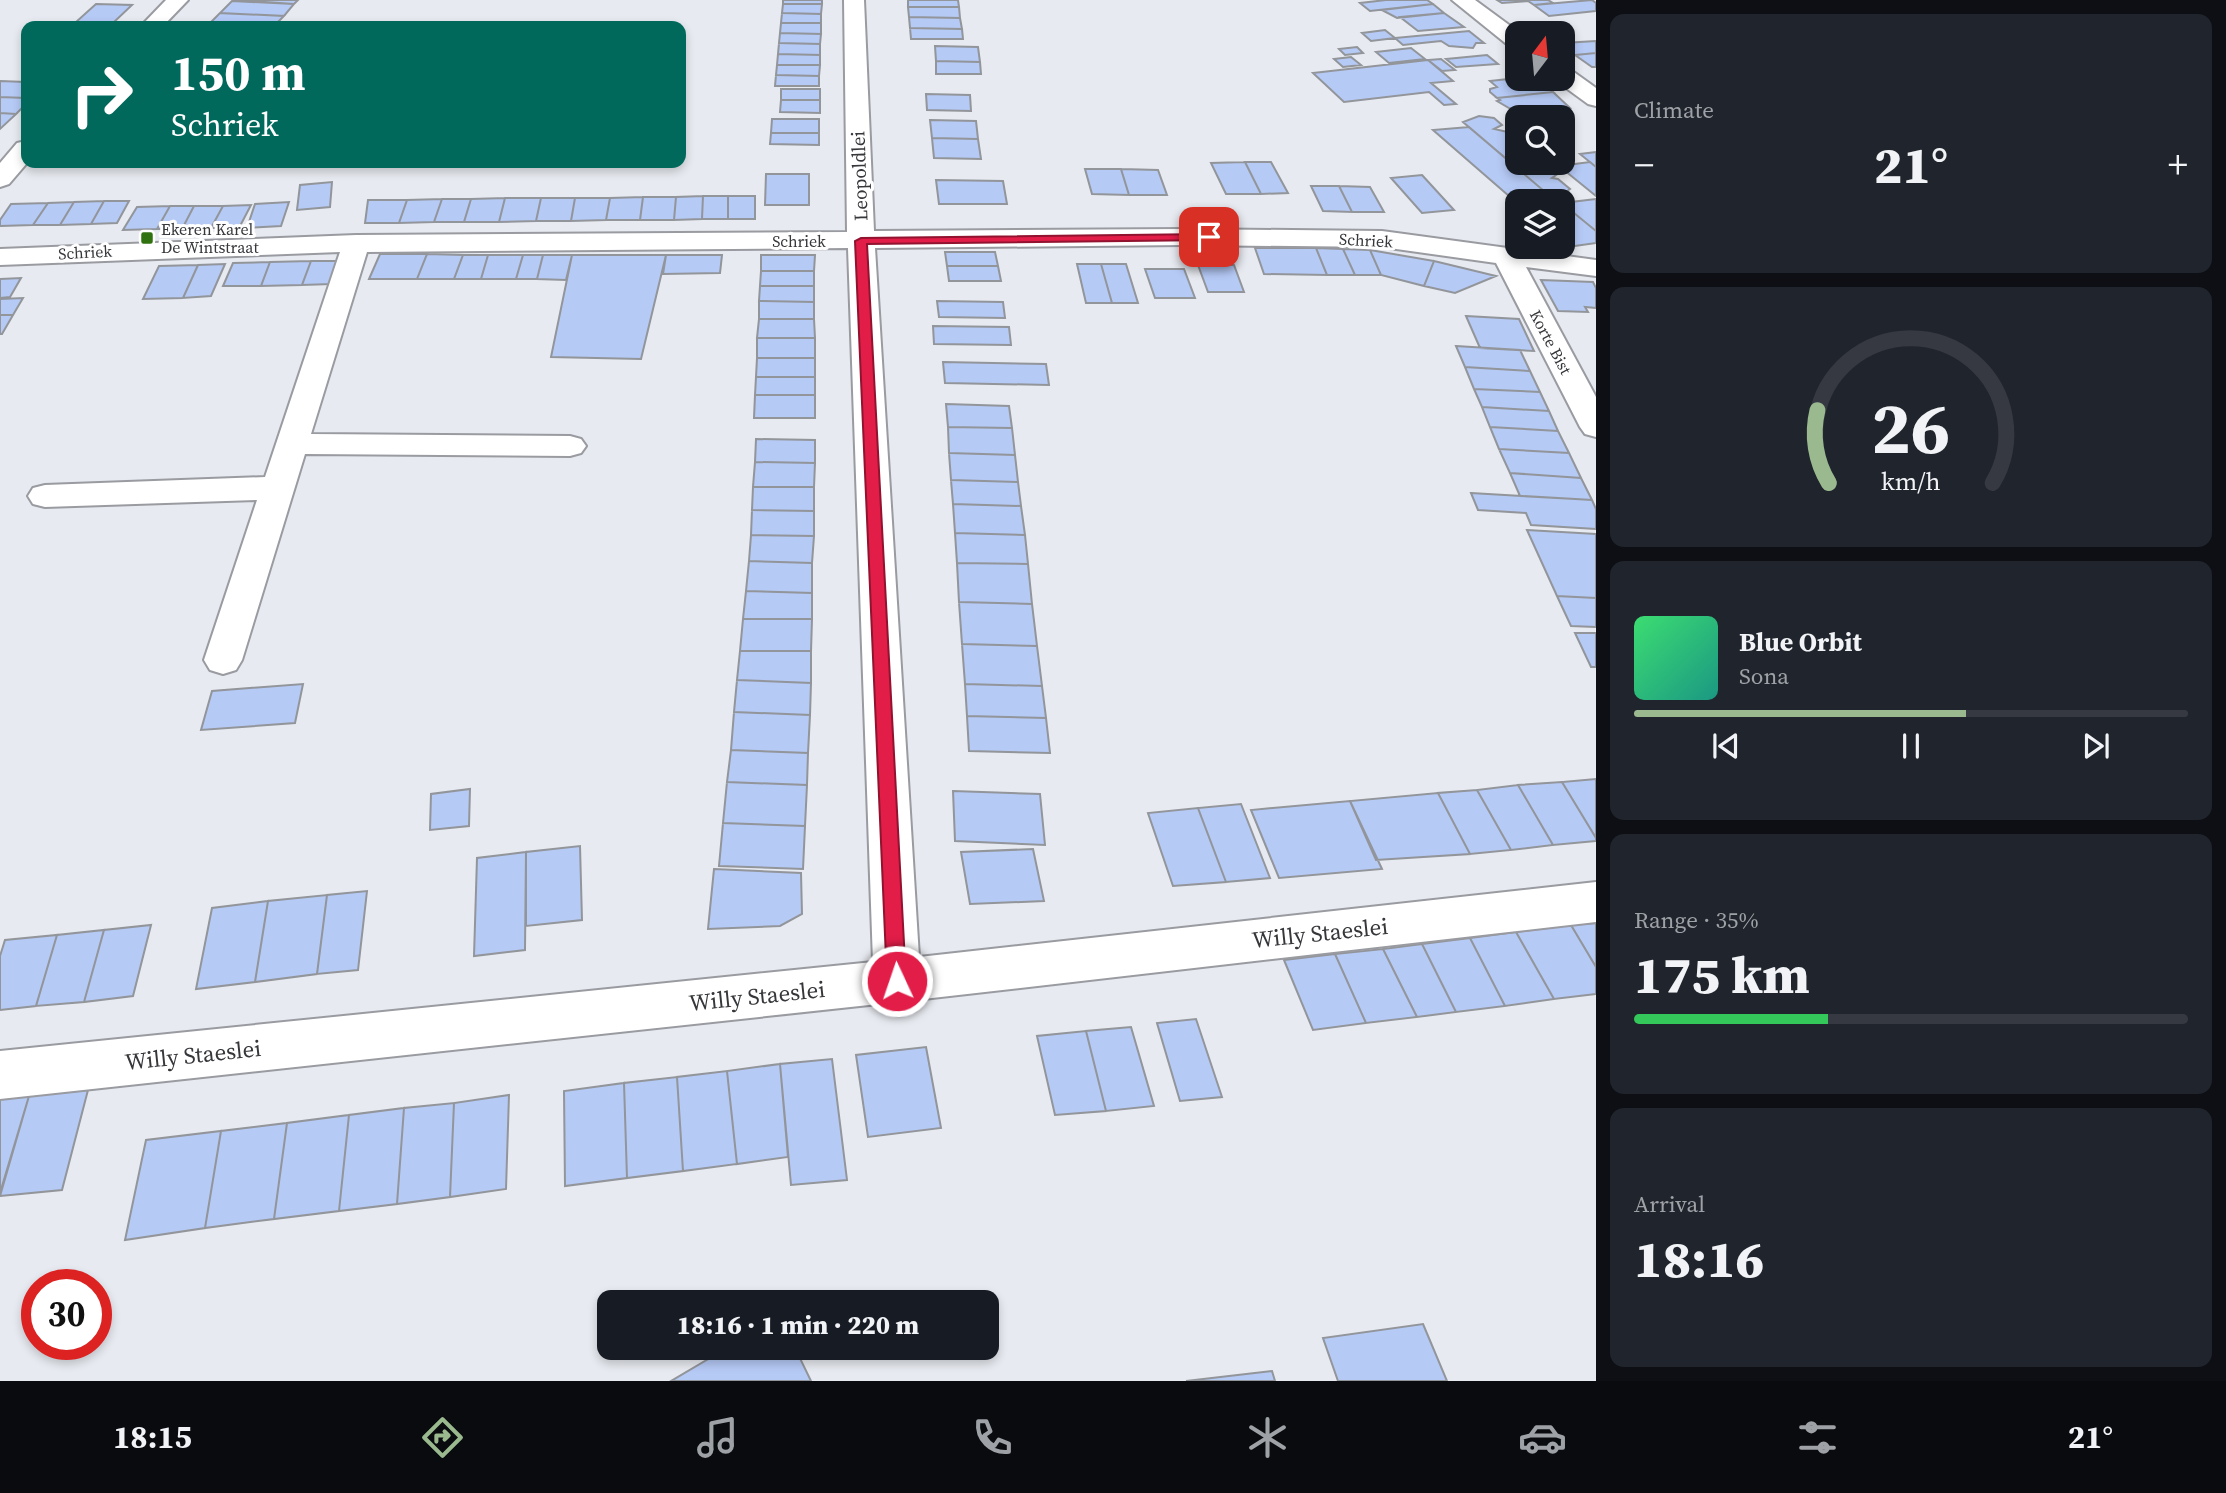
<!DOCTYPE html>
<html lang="en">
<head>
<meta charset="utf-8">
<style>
  body { margin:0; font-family:"Source Serif 4",serif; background:#20242c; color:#f1f3f6; height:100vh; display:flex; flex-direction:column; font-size:26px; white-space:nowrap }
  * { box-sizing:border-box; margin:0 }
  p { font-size:23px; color:#9ea1a6 }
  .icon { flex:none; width:38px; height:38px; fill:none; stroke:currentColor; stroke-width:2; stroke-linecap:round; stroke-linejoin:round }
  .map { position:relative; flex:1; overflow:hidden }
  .sheet { display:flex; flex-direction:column; gap:14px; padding:14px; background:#0d0f14; width:630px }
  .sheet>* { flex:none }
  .banner { position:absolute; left:21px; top:21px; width:665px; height:147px; border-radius:14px; box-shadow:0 4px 10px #0003; background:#00695c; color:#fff; overflow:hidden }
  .needle { width:46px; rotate:16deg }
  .buttons { position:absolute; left:1505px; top:21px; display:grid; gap:14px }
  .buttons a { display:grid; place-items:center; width:70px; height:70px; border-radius:14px; background:#171b24; box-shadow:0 4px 10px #0003; font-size:35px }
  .speed { position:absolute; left:21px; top:1269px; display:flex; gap:14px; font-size:35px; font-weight:700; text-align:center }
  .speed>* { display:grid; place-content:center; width:91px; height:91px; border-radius:50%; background:#171b24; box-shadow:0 4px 10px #0003; line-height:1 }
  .speed .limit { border:10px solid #d22; background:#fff; color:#111 }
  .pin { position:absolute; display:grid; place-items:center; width:60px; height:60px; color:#fff; margin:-30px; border-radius:14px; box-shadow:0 4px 10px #0006 }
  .me { position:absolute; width:77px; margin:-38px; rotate:357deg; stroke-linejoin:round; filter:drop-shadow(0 0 5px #0008) }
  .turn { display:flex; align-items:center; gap:24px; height:147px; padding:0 35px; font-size:32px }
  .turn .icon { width:91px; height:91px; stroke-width:2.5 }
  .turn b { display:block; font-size:49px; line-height:60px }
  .big { font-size:52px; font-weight:800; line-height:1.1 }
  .sheet .card { flex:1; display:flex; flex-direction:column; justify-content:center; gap:10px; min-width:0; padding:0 24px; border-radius:14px; background:#20242c }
  .sheet .dial { align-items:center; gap:0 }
  .dial svg { height:182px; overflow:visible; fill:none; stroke:#363941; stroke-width:7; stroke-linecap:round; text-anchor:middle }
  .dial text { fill:#f1f3f6; stroke:none }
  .song { display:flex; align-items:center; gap:21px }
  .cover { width:84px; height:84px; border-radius:10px; background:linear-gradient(135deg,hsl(140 70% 55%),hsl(170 70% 35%)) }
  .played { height:7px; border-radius:4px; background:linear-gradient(90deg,#9ab98e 60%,#363941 60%) }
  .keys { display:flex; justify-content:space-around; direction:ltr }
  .heat { display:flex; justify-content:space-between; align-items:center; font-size:38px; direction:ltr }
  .charge { height:10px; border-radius:5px; background:linear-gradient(90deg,#34c759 35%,#363941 0) }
  .trip { position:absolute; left:597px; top:1290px; width:402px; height:70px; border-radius:14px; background:#171b24; box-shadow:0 4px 10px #0003; font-weight:800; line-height:70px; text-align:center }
  .tab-bar { display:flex; height:112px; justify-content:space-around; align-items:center; background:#090b0e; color:#9ea1a6 }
  .tab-bar .icon { width:49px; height:49px }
  .tab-bar .current { color:#9ab98e }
  .tab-bar b { font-size:32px; color:#f1f3f6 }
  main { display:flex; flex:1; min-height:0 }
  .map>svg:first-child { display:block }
  .building { fill:#b6caf6; stroke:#92959a; stroke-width:2 }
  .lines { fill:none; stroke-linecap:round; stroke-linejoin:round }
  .minor-casing { stroke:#999ba1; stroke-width:4 }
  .minor { fill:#fff; fill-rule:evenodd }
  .route { fill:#e11d48; stroke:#92132f; stroke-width:2 }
  .poi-dot { fill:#2f720f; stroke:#fff; stroke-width:2.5 }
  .labels { text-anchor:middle; stroke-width:6; stroke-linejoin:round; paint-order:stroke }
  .far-poi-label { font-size:16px; fill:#36373a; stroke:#fff; text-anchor:start }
  .far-street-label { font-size:16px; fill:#36373a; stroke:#fff }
  .street-label { font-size:19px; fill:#36373a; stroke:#fff }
  .near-street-label { font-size:23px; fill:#36373a; stroke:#fff }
</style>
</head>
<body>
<main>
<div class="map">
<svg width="1596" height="1381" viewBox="0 0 1596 1381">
  <rect width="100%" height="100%" fill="#e7eaf0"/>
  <path class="building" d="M233,0H298L294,4Z
    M783,0H822V4H783Z
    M908,0H958L959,7H908Z
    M1386,0H1427L1433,4L1370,11L1360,3Z
    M1497,0H1548L1553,3L1534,5L1528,1L1502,3Z
    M1592,0L1596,3V11L1549,16L1534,5Z
    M232,1L294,4L284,16L220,13Z
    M96,4L132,5L113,23L76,22Z
    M783,4H822L821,14L782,13Z
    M1433,4L1444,13L1397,18L1382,10Z
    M908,7H959L960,18L909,17Z
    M220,13L284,16L274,26L209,24Z
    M782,13L821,14V23H781Z
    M1444,13L1464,27L1418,31L1400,17Z
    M909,17L960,18L962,29L910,28Z
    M76,22L113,23L110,26H72Z
    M781,23H821V34L780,33Z
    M910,28L962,29L963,39H911Z
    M1385,30L1395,38L1371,41L1362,33Z
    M1469,31L1484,43H1476L1473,48L1449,46L1441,41L1403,45L1395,38Z
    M780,33L821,34L820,44L779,43Z
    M1596,41V53L1575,55L1563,46V43Z
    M779,43L820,44V55L778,54Z
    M935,46L978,47L980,62L936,61Z
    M1357,47L1363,53L1345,55L1339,49Z
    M1411,48L1425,59L1389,63L1376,52Z
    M1596,53V67H1592L1575,55Z
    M778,54L820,55V65H777Z
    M1487,55L1498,64L1456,67L1446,59Z
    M1351,57L1361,65L1343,67L1334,59Z
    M1441,59L1455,70L1442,71L1428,60Z
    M1428,60L1453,81L1431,83L1456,104L1444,105L1429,92L1344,102L1313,73Z
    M936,61L980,62L981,74H936Z
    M777,65H820L819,76L776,75Z
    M776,75L819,76V86H775Z
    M1517,78L1532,79L1553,92L1497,98L1490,92V89L1497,87L1490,81Z
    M0,81L26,82V98L0,97Z
    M781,89H820V100H781Z
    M1553,92L1570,108L1530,113L1526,110L1514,111L1497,101L1500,100L1497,98Z
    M926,94L970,95L971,111L927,110Z
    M0,97L26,98V104L16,114L0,113Z
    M781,100H820V113L780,112Z
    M0,113L16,114L0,129Z
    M1479,116L1494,118L1502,125L1494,129L1512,133L1517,138L1513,145L1517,147V163L1551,166L1559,173L1552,178L1558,179L1570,189L1560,196L1551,197L1463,122Z
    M772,119H819V133H771Z
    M930,120L976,121L978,139L932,138Z
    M1469,127L1551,197L1560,201L1517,203L1433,130Z
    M771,133H819V145L770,144Z
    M932,138L978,139L981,159L934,158Z
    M1596,152V167L1580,154Z
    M1245,162L1261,194H1226L1211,163Z
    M1245,162H1271L1288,193L1261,194Z
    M1590,162L1596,167V196L1559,166Z
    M1085,169H1121L1129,195L1092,194Z
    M1121,169L1158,170L1167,195H1129Z
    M766,174H809V205H765Z
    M1422,175L1454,210L1422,213L1391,178Z
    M936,180L1003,181L1007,204H939Z
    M332,182L330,207L297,210L300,185Z
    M1311,186H1339L1352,212L1323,211Z
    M1339,186L1370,187L1384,212H1352Z
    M703,196L702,219L674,220L676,197Z
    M703,196H728V219H702Z
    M728,196H755V219H728Z
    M643,197L640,220H606L610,198Z
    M643,197H676L674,220H640Z
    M505,198L499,222H464L471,199Z
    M505,198H541L536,221L499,222Z
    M541,198H575L571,221H536Z
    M575,198H610L606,220L571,221Z
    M442,199L434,222L399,223L407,200Z
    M442,199H471L464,222H434Z
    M1596,199V231L1563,204V203Z
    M368,200H407L399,223H365Z
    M104,201L91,224L60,225L74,202Z
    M104,201H129L117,223L91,224Z
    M74,202L60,225H33L48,203Z
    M289,202L281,226L247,228L255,204Z
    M48,203L33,225L0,226V220L11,204Z
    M1563,204L1596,231V243L1568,247L1563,242Z
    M251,205L239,228H211L223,206Z
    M170,206L157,229L123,230L137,207Z
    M170,206H194L182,229H157Z
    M194,206H223L211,228L182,229Z
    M1255,248H1316L1327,275L1264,274Z
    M1316,248L1343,249L1355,275H1327Z
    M1343,249L1370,250L1381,275H1355Z
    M1370,250L1434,261L1424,286L1381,275Z
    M945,252H995L998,266H947Z
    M380,254H427L417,279H369Z
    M427,254L463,255L454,279H417Z
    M463,255H488L481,279H454Z
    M488,255H523L516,279H481Z
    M523,255H543L537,279H516Z
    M543,255H572L566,280L537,279Z
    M572,255H666L641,359L551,357Z
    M666,255H722L720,273L663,274Z
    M761,255H815L814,271H761Z
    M311,261L302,285L261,286L270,262Z
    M311,261H340L332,284L302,285Z
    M1434,261L1496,276L1455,293L1424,286Z
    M270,262L261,286H223L233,263Z
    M225,264L211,296L183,298L198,265Z
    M1077,264H1101L1112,303H1086Z
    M1101,264H1126L1138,303H1112Z
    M198,265L183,298L143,299L159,266Z
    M1198,265H1234L1244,292H1208Z
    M947,266H998L1001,281H949Z
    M1145,269H1184L1195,298H1155Z
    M761,271H814V286H760Z
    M21,278L10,297L0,298V279Z
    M1541,280L1593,282L1596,288V308L1585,307L1588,312L1558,311Z
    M760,286H814V302L759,301Z
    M23,298L13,315H0V299Z
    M759,301L814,302V319H759Z
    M937,301L1003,302L1005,318L939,317Z
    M0,315H13L2,334H0Z
    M1466,316L1519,319L1534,351L1480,348Z
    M759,319H814L815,338H757Z
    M933,326L1009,327L1011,345L934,344Z
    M757,338H815V358H757Z
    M1456,346L1520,350L1530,371L1465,367Z
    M757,358H815V377H756Z
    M943,362L1046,364L1049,385L945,383Z
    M1465,367L1530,371L1540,392L1474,389Z
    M756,377H815V395H755Z
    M1474,389L1540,392L1549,411L1482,407Z
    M755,395H815V418H754Z
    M946,404L1009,406L1012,428L948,427Z
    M1482,407L1549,411L1558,431L1490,427Z
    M948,427L1012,428L1015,455L949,453Z
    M1490,427L1558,431L1569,453L1499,449Z
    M756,439L815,440V463L755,462Z
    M1499,449L1569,453L1581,478L1510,473Z
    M949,453L1015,455L1018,482L951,480Z
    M755,462L815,463L814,487H753Z
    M1510,473L1581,478L1592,500L1520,496Z
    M951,480L1018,482L1021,506L953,504Z
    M753,487H814V511L752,510Z
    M1471,493L1592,500L1596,509V529L1531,525L1526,513L1478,510Z
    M953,504L1021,506L1025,535L955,533Z
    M752,510L814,511V536L751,535Z
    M1527,530L1596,534V598L1557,596Z
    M955,533L1025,535L1028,564L957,563Z
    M751,535L814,536L812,563L749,561Z
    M749,561L812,563V593L746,591Z
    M957,563L1028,564L1032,604L959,602Z
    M746,591L812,593V619H743Z
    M1557,596L1596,598V627L1571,626Z
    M959,602L1032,604L1037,646L962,644Z
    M743,619H812L811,651H740Z
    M1575,633H1596V667H1591Z
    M962,644L1037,646L1042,686L965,684Z
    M740,651H811V683L737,680Z
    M737,680L811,683L810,715L734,712Z
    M303,684L295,723L201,730L212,691Z
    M965,684L1042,686L1046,718L967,716Z
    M734,712L810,715L808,753L731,750Z
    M967,716L1046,718L1050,753L969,751Z
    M731,750L808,753L807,785L727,782Z
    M1596,779V838L1562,782Z
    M727,782L807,785L805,826L723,823Z
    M1562,782L1596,838V841L1553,845L1518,785Z
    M1518,785L1553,845L1511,850L1477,790Z
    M470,789L469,826L430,830L431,794Z
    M1477,790L1511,850L1470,854L1438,793Z
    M953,791L1040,794L1045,845L955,841Z
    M1438,793L1470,854L1376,860L1350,801Z
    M1350,801L1382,869L1279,878L1251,810Z
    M1241,804L1270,878L1226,882L1198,808Z
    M1198,808L1226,882L1173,886L1148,813Z
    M723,823L805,826L803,869L719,866Z
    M580,846L582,920L526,926V852Z
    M1033,849L1044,901L970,904L961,852Z
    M526,852L525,950L474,956L477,858Z
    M714,869L801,873L802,914L780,926L708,929Z
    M367,891L358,970L317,974L327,895Z
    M327,895L317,974L255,982L268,901Z
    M268,901L255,982L196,989L212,908Z
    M1596,923V967L1571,925Z
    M151,925L133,996L84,1002L104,930Z
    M1571,925L1596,967V994L1554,999L1516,932Z
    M104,930L84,1002L36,1006L57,935Z
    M1516,932L1554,999L1505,1006L1470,938Z
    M57,935L36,1006L0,1010V956L5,940Z
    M1470,938L1505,1006L1456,1012L1422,944Z
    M1422,944L1456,1012L1417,1017L1383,949Z
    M1383,949L1417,1017L1366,1023L1335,954Z
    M1335,954L1366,1023L1313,1030L1284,960Z
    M1196,1019L1222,1097L1180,1101L1157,1023Z
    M1131,1027L1154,1106L1106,1111L1086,1031Z
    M1086,1031L1106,1111L1055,1115L1037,1036Z
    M926,1047L941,1128L868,1137L856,1055Z
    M832,1059L847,1180L791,1185L780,1064Z
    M780,1064L788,1157L737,1164L727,1071Z
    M727,1071L737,1164L683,1171L677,1077Z
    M677,1077L683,1171L627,1178L624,1083Z
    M624,1083L627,1178L565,1186L564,1091Z
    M88,1090L62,1190L0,1196L29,1096Z
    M509,1095L506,1189L450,1197L454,1103Z
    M29,1096L0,1193V1099Z
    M454,1103L450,1197L397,1204L404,1108Z
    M404,1108L397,1204L339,1211L349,1115Z
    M349,1115L339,1211L274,1219L287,1123Z
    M287,1123L274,1219L205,1228L221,1131Z
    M221,1131L205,1228L125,1240L146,1140Z
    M1423,1324L1447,1381H1338L1323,1338Z
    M727,1348H795L811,1381H671Z
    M1272,1371L1275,1381H1186Z"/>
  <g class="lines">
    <g class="minor-casing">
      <path id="minor" d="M166,0H188L163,26H141Z
        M844,0H864L874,231L1184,229L1382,231L1596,260V276L1526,267L1596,397V437L1585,434L1580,427L1496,263L1382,247L1184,245L875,248L919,957L1596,882V922L897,1002L0,1099V1051L873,962L848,248L367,252L311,434L570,436L581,439L586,446L581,453L570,456L305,454L242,660L236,670L223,674L210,670L204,660L257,500L45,507L33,504L28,496L33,488L45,485L265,477L340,252L0,265V249L356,235L847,232Z
        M1452,0H1475L1520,33H1517V47L1509,46Z
        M1563,68L1571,70L1596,88V106L1588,104L1555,80L1563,79Z
        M26,141L27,163L9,184L0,187V163L17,143Z"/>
    </g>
    <use href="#minor" class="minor"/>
  </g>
  <path class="route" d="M1209,234L1213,235V240L867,244L906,981L904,987L897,990L890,987L887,981L855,241L861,238Z"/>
  <rect class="poi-dot" x="140" y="231" width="14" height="14" rx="3.5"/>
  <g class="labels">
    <g class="far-poi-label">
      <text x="161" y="235">Ekeren Karel<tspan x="161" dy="18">De Wintstraat</tspan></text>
    </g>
    <g class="far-street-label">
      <text transform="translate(1366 240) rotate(3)" y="6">Schriek</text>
      <text x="799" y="247">Schriek</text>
      <text transform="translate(85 252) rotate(-3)" y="6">Schriek</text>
      <text transform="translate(1551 342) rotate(62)" y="6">Korte Bist</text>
    </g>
    <g class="street-label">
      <text transform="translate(859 176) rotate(-92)" y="7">Leopoldlei</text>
    </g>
    <g class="near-street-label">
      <text transform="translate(1320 933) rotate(-6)" y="8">Willy Staeslei</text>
      <text transform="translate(757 996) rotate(-6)" y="8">Willy Staeslei</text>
      <text transform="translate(193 1055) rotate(-6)" y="8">Willy Staeslei</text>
    </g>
  </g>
</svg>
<div class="buttons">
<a><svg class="needle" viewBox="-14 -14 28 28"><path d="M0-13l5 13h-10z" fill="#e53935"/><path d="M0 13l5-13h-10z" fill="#9ea1a6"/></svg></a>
<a><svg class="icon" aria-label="search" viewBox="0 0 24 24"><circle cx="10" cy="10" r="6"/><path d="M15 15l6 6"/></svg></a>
<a><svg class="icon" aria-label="layers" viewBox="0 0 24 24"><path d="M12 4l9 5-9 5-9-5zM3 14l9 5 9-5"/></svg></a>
</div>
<div class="speed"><div class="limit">30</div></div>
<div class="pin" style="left:1209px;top:237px;background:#d93025"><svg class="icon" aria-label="arrive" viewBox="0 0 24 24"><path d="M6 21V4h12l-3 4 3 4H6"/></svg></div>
<svg class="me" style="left:897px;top:981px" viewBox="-20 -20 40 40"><circle r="17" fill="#e11d48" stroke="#fff" stroke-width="3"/><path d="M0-11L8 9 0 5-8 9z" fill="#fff"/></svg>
<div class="trip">18:16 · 1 min · 220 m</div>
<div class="banner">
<div class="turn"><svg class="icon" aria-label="right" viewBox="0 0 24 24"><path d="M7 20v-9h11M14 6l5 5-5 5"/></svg><div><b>150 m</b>Schriek</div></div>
</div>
</div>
<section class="sheet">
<div class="card"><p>Climate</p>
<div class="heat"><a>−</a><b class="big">21°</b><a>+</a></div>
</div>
<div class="card dial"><svg viewBox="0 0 100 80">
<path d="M14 69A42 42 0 1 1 86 69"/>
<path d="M14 69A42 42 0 0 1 9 37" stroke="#9ab98e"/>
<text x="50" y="56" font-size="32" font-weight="700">26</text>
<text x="50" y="72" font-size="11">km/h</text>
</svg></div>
<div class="card">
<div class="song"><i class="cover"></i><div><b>Blue Orbit</b><p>Sona</p></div></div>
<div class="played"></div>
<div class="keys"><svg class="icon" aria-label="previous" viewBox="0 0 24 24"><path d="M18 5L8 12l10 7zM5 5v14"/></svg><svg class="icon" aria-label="pause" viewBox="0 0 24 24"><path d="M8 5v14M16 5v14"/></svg><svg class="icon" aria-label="next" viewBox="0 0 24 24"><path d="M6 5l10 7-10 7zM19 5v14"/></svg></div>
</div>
<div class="card"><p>Range · 35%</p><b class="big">175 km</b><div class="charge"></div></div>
<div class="card"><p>Arrival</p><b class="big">18:16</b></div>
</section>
</main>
<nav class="tab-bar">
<b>18:15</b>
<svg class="icon current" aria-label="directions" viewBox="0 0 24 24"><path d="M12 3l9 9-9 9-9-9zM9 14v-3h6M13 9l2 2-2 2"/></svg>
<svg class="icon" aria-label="music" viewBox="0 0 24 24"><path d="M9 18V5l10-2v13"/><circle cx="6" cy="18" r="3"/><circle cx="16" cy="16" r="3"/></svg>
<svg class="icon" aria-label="phone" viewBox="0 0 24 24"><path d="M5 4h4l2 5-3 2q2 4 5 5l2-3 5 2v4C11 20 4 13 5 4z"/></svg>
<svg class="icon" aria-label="climate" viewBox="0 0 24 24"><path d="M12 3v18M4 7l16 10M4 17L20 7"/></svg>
<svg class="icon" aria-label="car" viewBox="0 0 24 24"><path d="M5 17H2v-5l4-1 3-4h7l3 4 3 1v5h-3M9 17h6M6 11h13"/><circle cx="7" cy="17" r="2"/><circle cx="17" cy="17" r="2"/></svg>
<svg class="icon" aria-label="filters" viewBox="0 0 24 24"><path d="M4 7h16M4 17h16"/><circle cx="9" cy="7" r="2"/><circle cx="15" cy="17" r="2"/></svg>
<b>21°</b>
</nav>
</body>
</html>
